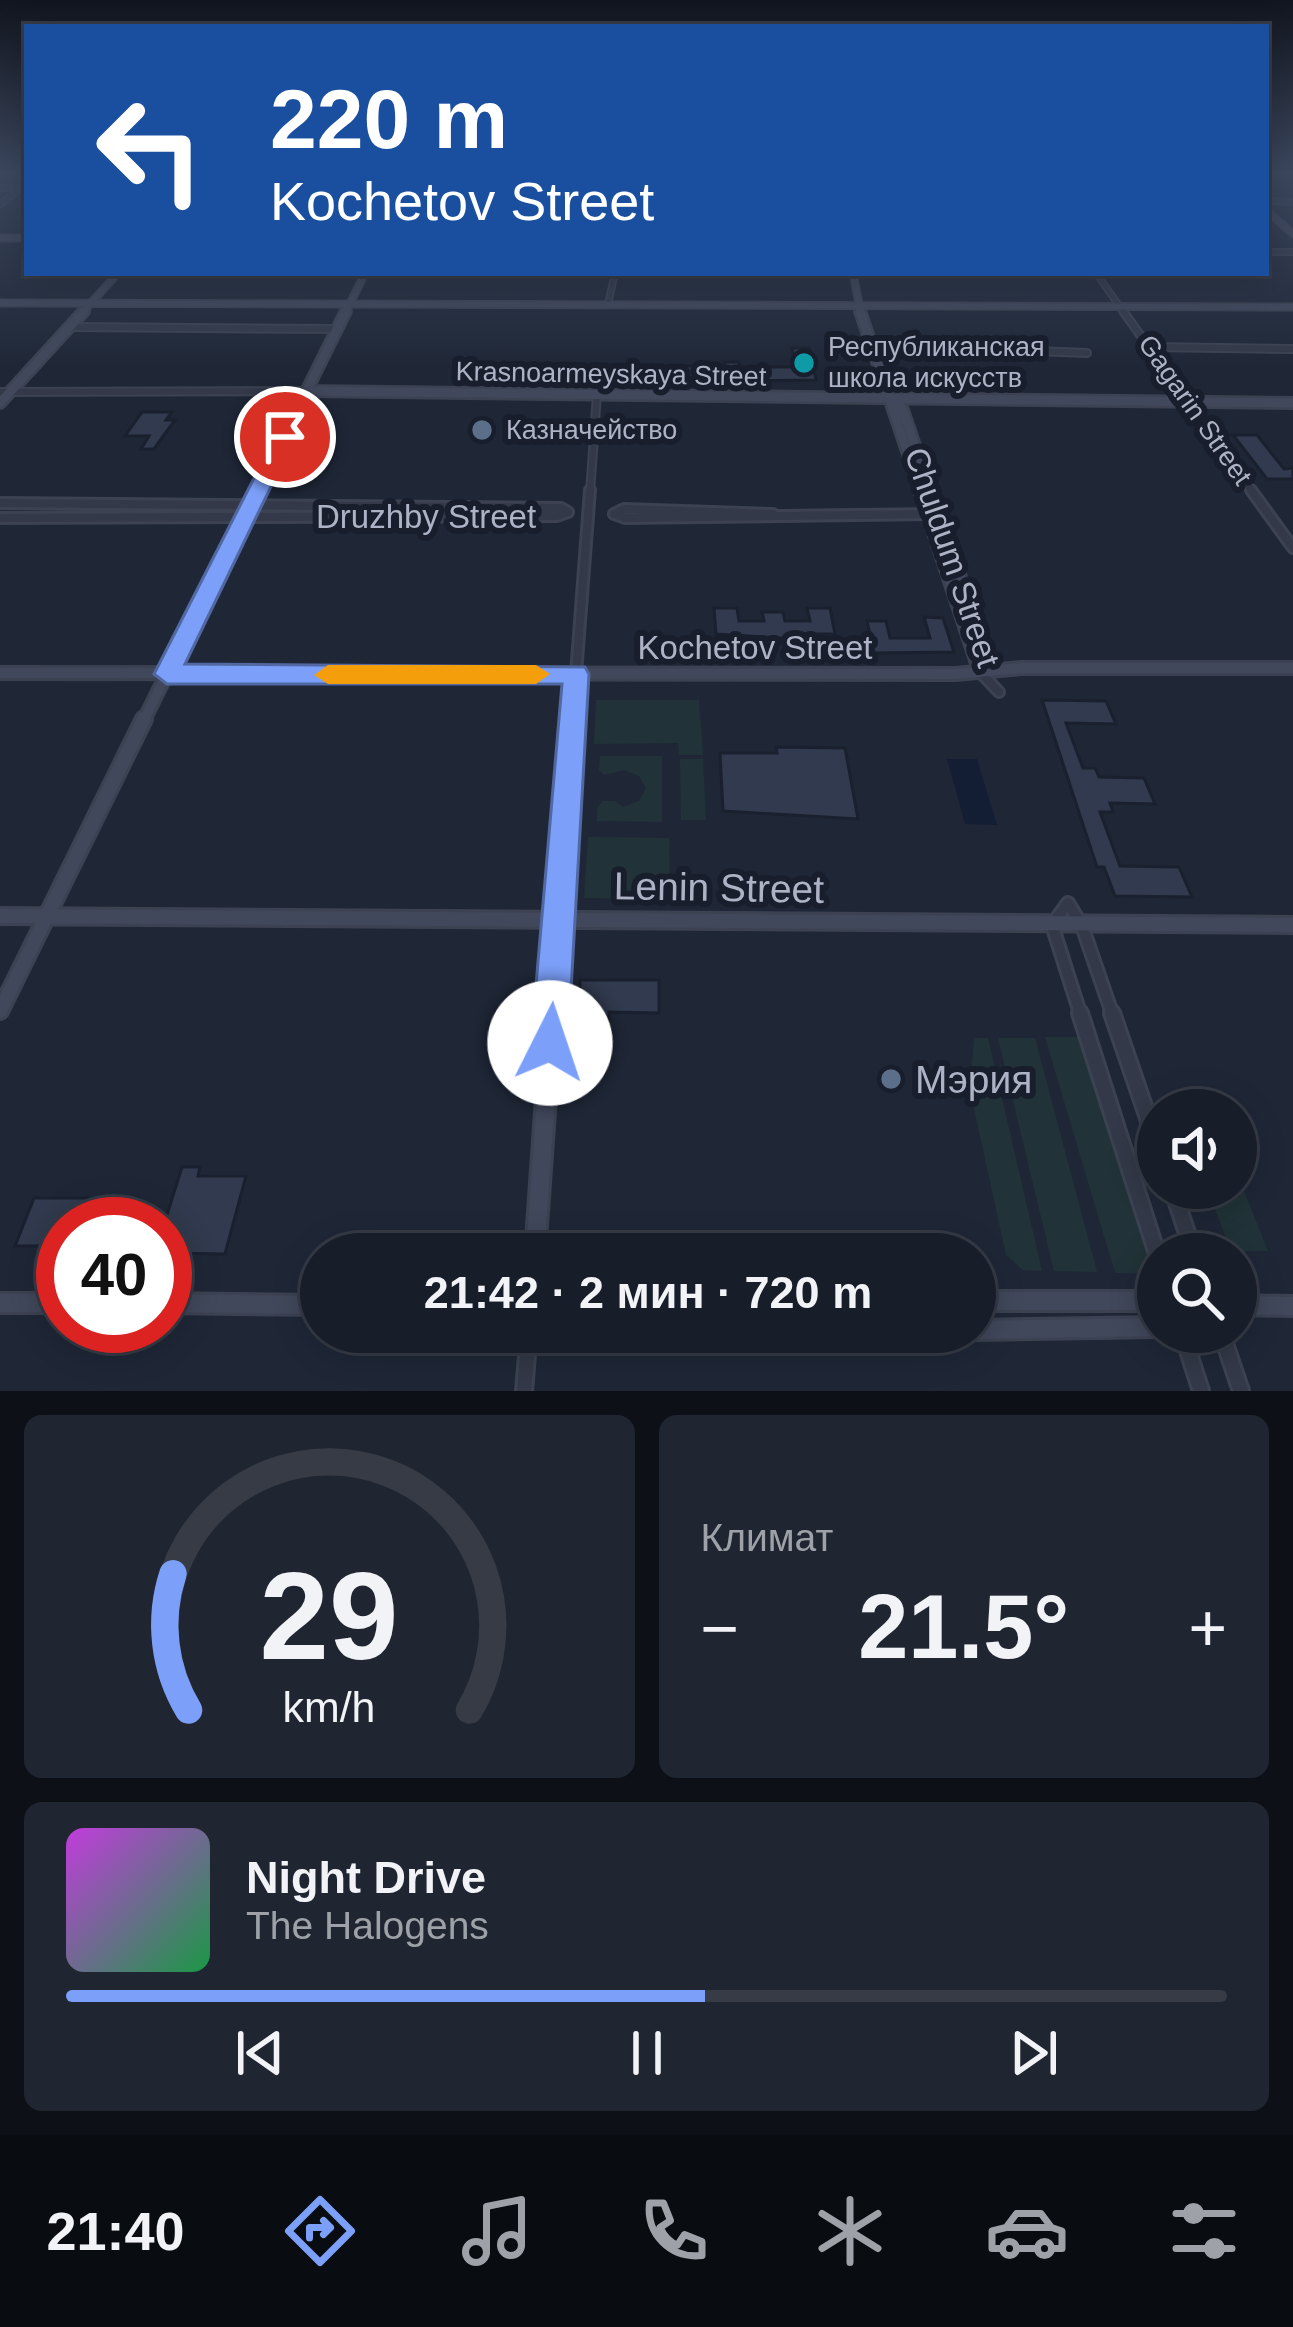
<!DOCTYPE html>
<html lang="ru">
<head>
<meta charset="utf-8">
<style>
  body { margin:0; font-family:Arial,sans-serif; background:#202631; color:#f1f3f6; height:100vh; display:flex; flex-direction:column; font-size:45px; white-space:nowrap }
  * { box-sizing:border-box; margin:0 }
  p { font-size:39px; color:#9ea2a8 }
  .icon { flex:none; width:66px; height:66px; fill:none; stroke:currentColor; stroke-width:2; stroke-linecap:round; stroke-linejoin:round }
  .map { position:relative; height:1391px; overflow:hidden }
  .details { display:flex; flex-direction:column; gap:24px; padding:24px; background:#0d1017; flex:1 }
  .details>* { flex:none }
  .guide { position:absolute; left:24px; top:24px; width:1245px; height:252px; border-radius:0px; box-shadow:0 6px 30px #0003,0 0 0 3px #363b46; background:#1a4fa0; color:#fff; overflow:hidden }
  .tools { position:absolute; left:1137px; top:1089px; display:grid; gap:24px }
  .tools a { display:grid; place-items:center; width:120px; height:120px; border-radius:50%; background:#171d29; box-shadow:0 6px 30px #0003,0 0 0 3px #363b46; font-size:60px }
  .speed { position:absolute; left:36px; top:1197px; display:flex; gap:24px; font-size:60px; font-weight:700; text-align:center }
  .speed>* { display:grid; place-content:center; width:156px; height:156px; border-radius:50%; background:#171d29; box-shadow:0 6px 30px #0003,0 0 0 3px #363b46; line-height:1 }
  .speed .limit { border:18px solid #d22; background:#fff; color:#111 }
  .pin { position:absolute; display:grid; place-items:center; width:102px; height:102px; color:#fff; margin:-51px; border:6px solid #fff; border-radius:50%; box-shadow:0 3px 12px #0007 }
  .me { position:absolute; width:132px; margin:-66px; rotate:4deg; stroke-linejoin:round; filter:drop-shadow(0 0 9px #0008) }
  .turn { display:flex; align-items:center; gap:42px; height:252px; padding:0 48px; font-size:54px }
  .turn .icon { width:156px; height:156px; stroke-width:2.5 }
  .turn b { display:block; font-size:84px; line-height:102px }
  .big { font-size:90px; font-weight:700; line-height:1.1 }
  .details .widget { flex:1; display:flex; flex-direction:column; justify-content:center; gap:18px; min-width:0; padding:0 42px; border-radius:18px; background:#202631 }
  .details .dial { align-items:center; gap:0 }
  .dial svg { height:312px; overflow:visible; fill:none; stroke:#363b46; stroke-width:7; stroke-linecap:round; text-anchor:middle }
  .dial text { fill:#f1f3f6; stroke:none }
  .song { display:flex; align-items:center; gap:36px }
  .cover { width:144px; height:144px; border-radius:18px; background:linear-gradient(135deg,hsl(290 70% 55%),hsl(140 70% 35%)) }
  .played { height:12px; border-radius:6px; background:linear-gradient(90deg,#7ca0fa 55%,#363b46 55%) }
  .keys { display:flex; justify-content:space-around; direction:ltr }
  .heat { display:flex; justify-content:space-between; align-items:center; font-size:66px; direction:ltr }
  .details .tiles { flex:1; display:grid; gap:24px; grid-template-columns:1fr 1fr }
  .widget:last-child { grid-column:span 2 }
  .trip { position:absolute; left:300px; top:1233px; width:696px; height:120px; border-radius:60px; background:#171d29; box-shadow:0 6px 30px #0003,0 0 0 3px #363b46; font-weight:700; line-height:120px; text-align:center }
  .menu { display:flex; height:192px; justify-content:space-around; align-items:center; background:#090c10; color:#9ea2a8 }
  .menu .icon { width:84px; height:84px }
  .menu .on { color:#7ca0fa }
  .menu b { font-size:54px; color:#f1f3f6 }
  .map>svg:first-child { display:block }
  .green { fill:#213338 }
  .water { fill:#131d34 }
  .building { fill:#313a4e; stroke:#1a202e; stroke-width:3 }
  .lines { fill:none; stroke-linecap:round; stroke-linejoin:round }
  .street-far4-casing { stroke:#3c4251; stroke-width:8 }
  .street-far3-casing { stroke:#3c4251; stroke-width:10 }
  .street-far2-casing { stroke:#3c4251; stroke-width:14 }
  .street-far1-casing { stroke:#3c4251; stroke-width:16 }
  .street-casing { stroke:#3c4251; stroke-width:20 }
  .secondary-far4-casing { stroke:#3c4251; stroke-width:9 }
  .secondary-far3-casing { stroke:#3c4251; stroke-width:14 }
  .secondary-far2-casing { stroke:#3c4251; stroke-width:16 }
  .secondary-far1-casing { stroke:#3c4251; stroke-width:20 }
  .secondary-casing { stroke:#3c4251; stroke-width:24 }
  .street-far4 { stroke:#333948; stroke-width:4.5 }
  .street-far3 { stroke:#333948; stroke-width:6 }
  .street-far2 { stroke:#333948; stroke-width:8 }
  .street-far1 { stroke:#333948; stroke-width:10 }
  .street { stroke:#333948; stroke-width:14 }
  .secondary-far4 { stroke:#41485b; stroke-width:6 }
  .secondary-far3 { stroke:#41485b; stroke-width:9 }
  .secondary-far2 { stroke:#41485b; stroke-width:10 }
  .secondary-far1 { stroke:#41485b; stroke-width:14 }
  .secondary { stroke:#41485b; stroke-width:18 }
  .route { fill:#7ca0fa; stroke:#5168a2; stroke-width:3 }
  .slow { fill:#f59e0b }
  .culture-dot { fill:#0f9aa8; stroke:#181e2c; stroke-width:4.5 }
  .service-dot { fill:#5c6f8a; stroke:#181e2c; stroke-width:4.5 }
  .labels { text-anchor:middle; stroke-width:12; stroke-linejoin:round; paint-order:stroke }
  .far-poi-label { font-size:27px; fill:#adb3c5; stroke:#181e2c; text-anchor:start }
  .far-street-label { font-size:27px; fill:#adb3c5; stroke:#181e2c }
  .street-label { font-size:33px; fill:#adb3c5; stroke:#181e2c }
  .near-street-label { font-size:39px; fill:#adb3c5; stroke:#181e2c }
  .near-poi-label { font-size:39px; fill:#adb3c5; stroke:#181e2c; text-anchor:start }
</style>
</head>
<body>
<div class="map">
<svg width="1293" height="1391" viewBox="0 0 1293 1391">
  <rect width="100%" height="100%" fill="#1f2737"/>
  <path class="green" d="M596,700H699L703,755H679L678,743L594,744Z
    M600,756H662V822L597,821V808L603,801H615L623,807L639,801L646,788L639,776L624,770L604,775L599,770Z
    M680,759H703L706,820H681Z
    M588,837L669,838L670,899L584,898Z
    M1078,1037L1154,1274L1115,1273L1045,1037Z
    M974,1038H988L1042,1271L1023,1270L1006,1255L970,1090Z
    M998,1038H1035L1097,1272L1054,1271Z
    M1238,1176L1268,1251H1231L1207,1188H1236Z"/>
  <path class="water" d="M947,759H977L997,825L965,824Z"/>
  <path class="building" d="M792,348H809L816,380L682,382L681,366H725L724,362H739L740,367H796Z
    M142,412H172L166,420H175L154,449H141L149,436H125Z
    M1233,435H1257L1284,469L1293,468V479H1267Z
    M714,608H737L739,621H764L762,612H783L785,621H810L807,608H830L835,634H793V639L716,634Z
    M924,617L943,618L954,652L874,653L867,621H886L890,638H930Z
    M1042,700L1106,701L1116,724L1066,723L1083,768H1095L1099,777L1144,778L1155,804L1110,803L1113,812H1100L1120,866L1179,867L1192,897L1115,896L1104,867H1097Z
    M776,747L845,748L858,819L723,811L720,753H777Z
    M580,980H659V1013L609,1012V1026H578Z
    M182,1167H200L198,1176H246L225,1254L165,1253V1221Z
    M34,1198H138L130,1224H63V1246H15Z"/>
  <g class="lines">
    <g class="street-far4-casing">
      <path id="street-far4" d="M0,188H22
        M1266,201L1293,202
        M0,205L27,183
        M1266,252H1293
        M1096,273L1125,314
        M608,304L615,273"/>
    </g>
    <g class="street-far3-casing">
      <path id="street-far3" d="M1123,311L1253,493
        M69,327L337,329
        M874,345L1087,353
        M1151,347L1293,349
        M0,392L307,391
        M590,493L597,394"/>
    </g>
    <g class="street-far2-casing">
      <path id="street-far2" d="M1251,490L1293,548
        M0,503L561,508L568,512
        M614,514L625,518L933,514
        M614,514L624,509L773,514
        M0,518L557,516L568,512
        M980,672L999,692
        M576,674L590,490"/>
    </g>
    <g class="street-far1-casing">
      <path id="street-far1" d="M1081,1016L1052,925L1068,903L1082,926L1113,1016"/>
    </g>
    <g class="street-casing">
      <path id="street" d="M1080,1013L1158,1257
        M1112,1013L1158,1147
        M1172,1188L1194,1254
        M1182,1332L1201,1391
        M1221,1332L1241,1391
        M524,1391L529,1332"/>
    </g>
    <g class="secondary-far4-casing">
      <path id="secondary-far4" d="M1266,210L1293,234
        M0,238H27
        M853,273L861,314
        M0,303L1293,307
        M81,314L118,273
        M345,314L365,273"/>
    </g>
    <g class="secondary-far3-casing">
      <path id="secondary-far3" d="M860,311L921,493
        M307,391L1293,403
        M893,399L903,410L931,493
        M0,403L84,311
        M256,493L346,311"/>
    </g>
    <g class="secondary-far2-casing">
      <path id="secondary-far2" d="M920,490L980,672
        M930,490L992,671
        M0,673L955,674L1022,668H1293
        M143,722L258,490
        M573,722L576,674"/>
    </g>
    <g class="secondary-far1-casing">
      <path id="secondary-far1" d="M0,916L1293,925
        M0,1011L144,719
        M552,1016L573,719"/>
    </g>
    <g class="secondary-casing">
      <path id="secondary" d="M535,1254L552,1013
        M975,1301H1158
        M0,1303H63
        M165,1303L321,1305
        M1236,1305L1293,1306
        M975,1330L1158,1327
        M586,1332H625"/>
    </g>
    <use href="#street-far4" class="street-far4"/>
    <use href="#street-far3" class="street-far3"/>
    <use href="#street-far2" class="street-far2"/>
    <use href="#street-far1" class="street-far1"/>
    <use href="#street" class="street"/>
    <use href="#secondary-far4" class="secondary-far4"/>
    <use href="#secondary-far3" class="secondary-far3"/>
    <use href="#secondary-far2" class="secondary-far2"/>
    <use href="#secondary-far1" class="secondary-far1"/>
    <use href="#secondary" class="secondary"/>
  </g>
  <linearGradient id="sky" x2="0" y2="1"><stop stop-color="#11151e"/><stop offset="0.47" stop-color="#3c475e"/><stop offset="1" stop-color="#3c475e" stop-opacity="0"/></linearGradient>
  <rect width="1293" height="367" fill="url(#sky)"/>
  <path class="route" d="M285,431L295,437L185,664L585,667L589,674L568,1043L563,1056L550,1061L537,1056L531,1043L562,684H167L154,674L275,437Z"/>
  <path class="slow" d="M328,665H536L550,674L536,684H328L314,675Z"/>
  <circle class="culture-dot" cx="804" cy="363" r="12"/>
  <g class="service-dot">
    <circle cx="482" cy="430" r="12"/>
    <circle cx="891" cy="1079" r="12"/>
  </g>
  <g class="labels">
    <g class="far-poi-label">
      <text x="828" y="356">Республиканская<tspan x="828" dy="31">школа искусств</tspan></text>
      <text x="506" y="439">Казначейство</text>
    </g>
    <g class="far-street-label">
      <text transform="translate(611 374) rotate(1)" y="9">Krasnoarmeyskaya Street</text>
      <text transform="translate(1195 410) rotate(55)" y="9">Gagarin Street</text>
    </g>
    <g class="street-label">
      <text x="426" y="528">Druzhby Street</text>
      <text transform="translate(953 557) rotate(71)" y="12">Chuldum Street</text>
      <text x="755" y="659">Kochetov Street</text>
    </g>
    <g class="near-street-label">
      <text transform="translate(719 887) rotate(1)" y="14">Lenin Street</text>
    </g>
    <g class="near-poi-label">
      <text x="915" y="1093">Мэрия</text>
    </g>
  </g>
</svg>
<div class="tools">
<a><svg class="icon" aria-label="sound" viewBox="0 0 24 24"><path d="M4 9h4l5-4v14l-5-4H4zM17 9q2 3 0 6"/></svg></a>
<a><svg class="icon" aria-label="search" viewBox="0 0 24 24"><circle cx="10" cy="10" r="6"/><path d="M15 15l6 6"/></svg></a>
</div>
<div class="speed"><div class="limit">40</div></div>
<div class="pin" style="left:285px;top:437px;background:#d93025"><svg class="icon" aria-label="arrive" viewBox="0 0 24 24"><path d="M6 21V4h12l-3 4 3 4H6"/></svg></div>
<svg class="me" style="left:550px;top:1043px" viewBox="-20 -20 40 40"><circle r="19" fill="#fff"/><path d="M0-13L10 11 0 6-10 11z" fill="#7ca0fa"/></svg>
<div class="trip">21:42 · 2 мин · 720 m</div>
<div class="guide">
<div class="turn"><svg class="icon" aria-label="left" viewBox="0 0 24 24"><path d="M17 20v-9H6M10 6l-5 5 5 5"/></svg><div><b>220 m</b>Kochetov Street</div></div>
</div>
</div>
<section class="details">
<div class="tiles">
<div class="widget dial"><svg viewBox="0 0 100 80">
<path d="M14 69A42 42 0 1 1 86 69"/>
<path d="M14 69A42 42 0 0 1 10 34" stroke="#7ca0fa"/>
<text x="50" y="56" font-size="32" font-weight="700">29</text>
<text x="50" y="72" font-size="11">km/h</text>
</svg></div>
<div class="widget"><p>Климат</p>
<div class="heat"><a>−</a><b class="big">21.5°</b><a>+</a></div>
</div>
<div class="widget">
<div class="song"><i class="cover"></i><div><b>Night Drive</b><p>The Halogens</p></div></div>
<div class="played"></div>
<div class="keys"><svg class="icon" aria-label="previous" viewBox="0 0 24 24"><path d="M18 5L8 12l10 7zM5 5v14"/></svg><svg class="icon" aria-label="pause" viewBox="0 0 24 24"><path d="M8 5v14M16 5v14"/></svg><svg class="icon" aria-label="next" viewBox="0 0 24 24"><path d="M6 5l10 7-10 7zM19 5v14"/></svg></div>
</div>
</div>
</section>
<nav class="menu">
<b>21:40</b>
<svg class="icon on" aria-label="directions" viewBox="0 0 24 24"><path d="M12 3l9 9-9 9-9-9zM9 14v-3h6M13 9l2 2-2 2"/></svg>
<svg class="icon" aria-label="music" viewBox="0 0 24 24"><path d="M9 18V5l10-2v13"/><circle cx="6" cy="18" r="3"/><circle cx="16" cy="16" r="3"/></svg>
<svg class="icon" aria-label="phone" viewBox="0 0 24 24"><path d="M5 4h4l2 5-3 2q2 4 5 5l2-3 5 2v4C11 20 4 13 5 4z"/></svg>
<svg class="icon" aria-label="climate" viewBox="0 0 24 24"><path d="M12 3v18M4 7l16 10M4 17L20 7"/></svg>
<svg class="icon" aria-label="car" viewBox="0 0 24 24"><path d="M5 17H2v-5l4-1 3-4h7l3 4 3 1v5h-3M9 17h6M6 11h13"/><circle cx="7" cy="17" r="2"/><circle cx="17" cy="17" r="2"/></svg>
<svg class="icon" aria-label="filters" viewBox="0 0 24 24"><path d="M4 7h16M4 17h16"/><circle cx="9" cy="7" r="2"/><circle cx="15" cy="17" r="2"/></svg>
</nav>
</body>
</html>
